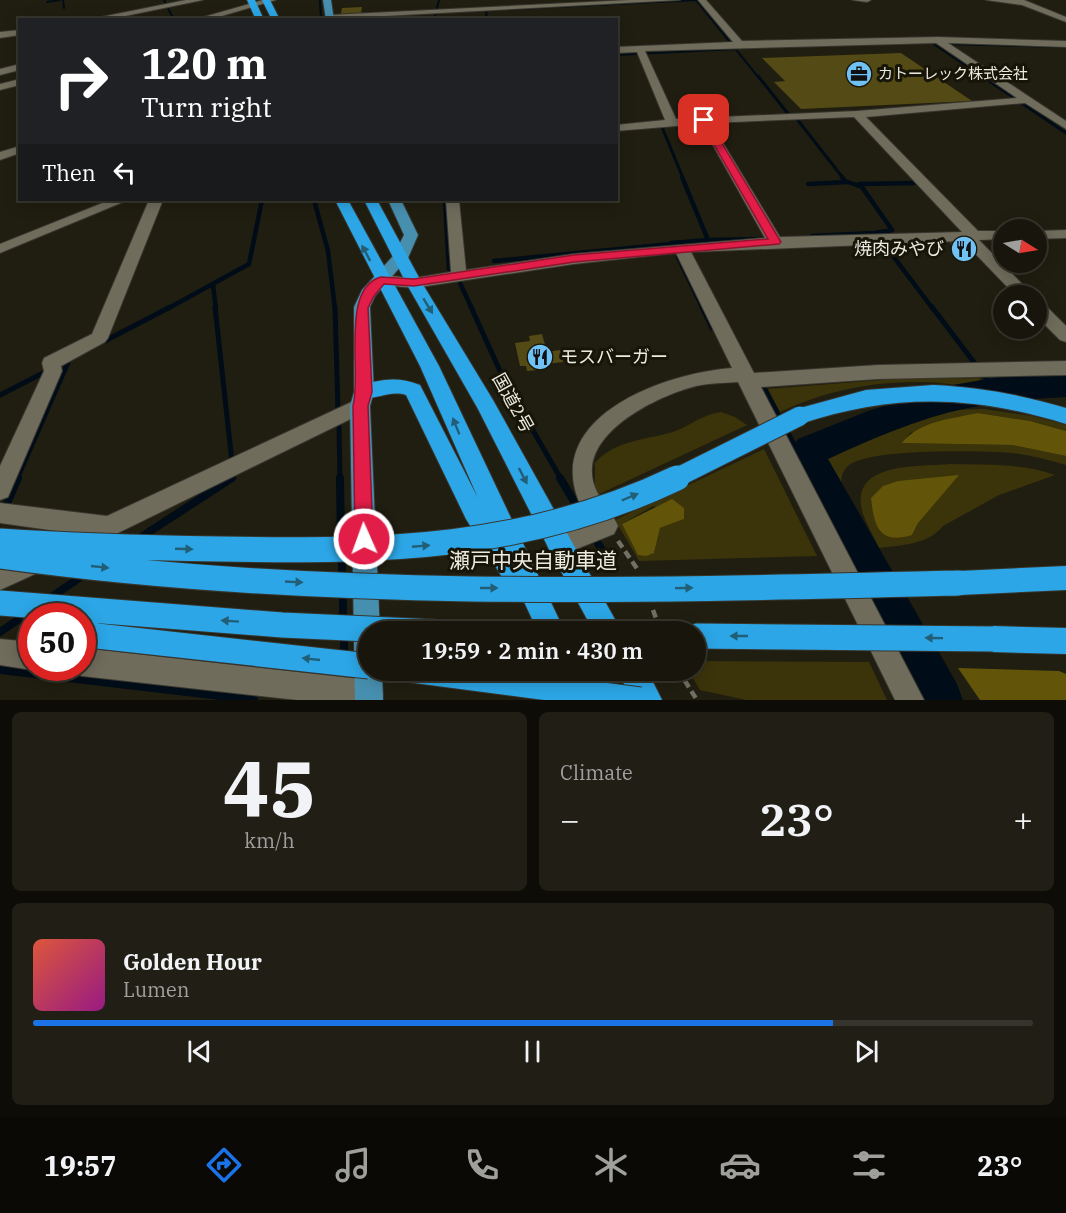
<!DOCTYPE html>
<html lang="en">
<head>
<meta charset="utf-8">
<style>
  body { margin:0; font-family:"IBM Plex Serif","Noto Sans JP",serif; background:#211f15; color:#f1f3f6; height:100vh; display:flex; flex-direction:column; font-size:22px; white-space:nowrap }
  * { box-sizing:border-box; margin:0 }
  p { font-size:20px; color:#9f9f9d }
  .icon { flex:none; width:33px; height:33px; fill:none; stroke:currentColor; stroke-width:2; stroke-linecap:round; stroke-linejoin:round }
  .map { position:relative; height:700px; overflow:hidden }
  .panel { display:flex; flex-direction:column; gap:12px; padding:12px; background:#0d0c07; flex:1 }
  .panel>* { flex:none }
  .guide { position:absolute; left:18px; top:18px; width:600px; height:183px; border-radius:0px; box-shadow:0 3px 15px #0003,0 0 0 2px #36352d; background:#202124; color:#fff; overflow:hidden }
  .needle { width:39px; rotate:101deg }
  .tools { position:absolute; left:993px; top:219px; display:grid; gap:12px }
  .tools a { display:grid; place-items:center; width:54px; height:54px; border-radius:50%; background:#18160c; box-shadow:0 3px 15px #0003,0 0 0 2px #36352d; font-size:30px }
  .speed { position:absolute; left:18px; top:603px; display:flex; gap:12px; font-size:30px; font-weight:700; text-align:center }
  .speed>* { display:grid; place-content:center; width:78px; height:78px; border-radius:50%; background:#18160c; box-shadow:0 3px 15px #0003,0 0 0 2px #36352d; line-height:1 }
  .speed .limit { border:9px solid #d22; background:#fff; color:#111 }
  .pin { position:absolute; display:grid; place-items:center; width:51px; height:51px; color:#fff; margin:-26px; border-radius:12px; box-shadow:0 3px 9px #0006 }
  .me { position:absolute; width:66px; margin:-33px; rotate:358deg; stroke-linejoin:round; filter:drop-shadow(0 0 4px #0008) }
  .turn { display:flex; align-items:center; gap:21px; height:126px; padding:0 24px; font-size:27px }
  .turn .icon { width:78px; height:78px; stroke-width:2.5 }
  .turn b { display:block; font-size:42px; line-height:51px }
  .then { display:flex; align-items:center; height:57px; padding:0 24px; background:#0003; gap:12px; font-size:22px }
  .big { font-size:45px; font-weight:600; line-height:1.1 }
  .panel .tile { flex:1; display:flex; flex-direction:column; justify-content:center; gap:9px; min-width:0; padding:0 21px; border-radius:9px; background:#211f15 }
  .panel .dial { align-items:center; gap:0 }
  .dial b { font-size:78px; line-height:1 }
  .song { display:flex; align-items:center; gap:18px }
  .cover { width:72px; height:72px; border-radius:9px; background:linear-gradient(135deg,hsl(10 70% 55%),hsl(310 70% 35%)) }
  .played { height:6px; border-radius:3px; background:linear-gradient(90deg,#1a73e8 80%,#36352d 80%) }
  .keys { display:flex; justify-content:space-around; direction:ltr }
  .heat { display:flex; justify-content:space-between; align-items:center; font-size:33px; direction:ltr }
  .panel .tiles { flex:1; display:grid; gap:12px; grid-template-columns:1fr 1fr }
  .tile:last-child { grid-column:span 2 }
  .trip { position:absolute; left:358px; top:621px; width:348px; height:60px; border-radius:30px; background:#18160c; box-shadow:0 3px 15px #0003,0 0 0 2px #36352d; font-weight:600; line-height:60px; text-align:center }
  .tab-bar { display:flex; height:96px; justify-content:space-around; align-items:center; background:#0a0905; color:#9f9f9d }
  .tab-bar .icon { width:42px; height:42px }
  .tab-bar .selected { color:#1a73e8 }
  .tab-bar b { font-size:27px; color:#f1f3f6 }
  .map>svg:first-child { display:block }
  .green { fill:#3b330a; fill-rule:evenodd }
  .forest { fill:#625509 }
  .lines { fill:none; stroke-linecap:round; stroke-linejoin:round }
  .stream-far4 { stroke:#000c17; stroke-width:2 }
  .stream-far3 { stroke:#000c17; stroke-width:3 }
  .stream-far2 { stroke:#000c17; stroke-width:4.5 }
  .stream-far1 { stroke:#000c17; stroke-width:5 }
  .stream { stroke:#000c17; stroke-width:8 }
  .river { fill:#000c17; fill-rule:evenodd }
  .building { fill:#544a16 }
  .minor-casing { stroke:#37352e; stroke-width:2 }
  .major-casing { stroke:#37352e; stroke-width:2 }
  .highway-casing { stroke:#37352e; stroke-width:2 }
  .path { stroke:#717064; stroke-width:4.5; stroke-dasharray:8 4.5; stroke-linecap:butt }
  .minor { fill:#6f6c5c; fill-rule:evenodd }
  .major { fill:#478faf; fill-rule:evenodd }
  .highway { fill:#2ca6e6; fill-rule:evenodd }
  .highway-bridge-far1-casing { stroke:#37352e; stroke-width:21; stroke-linecap:butt }
  .highway-bridge-casing { stroke:#37352e; stroke-width:27; stroke-linecap:butt }
  .highway-bridge-far1 { stroke:#2ca6e6; stroke-width:19 }
  .highway-bridge { stroke:#2ca6e6; stroke-width:25 }
  .oneway { fill:#225e76 }
  .route { fill:#e11d48; stroke:#92132f; stroke-width:1.5 }
  .labels { text-anchor:middle; stroke-width:6; stroke-linejoin:round; paint-order:stroke }
  .far-poi-label { font-size:15px; fill:#ebeae1; stroke:#171507; text-anchor:start }
  .poi-label { font-size:18px; fill:#ebeae1; stroke:#171507; text-anchor:end }
  .street-label { font-size:18px; fill:#ebeae1; stroke:#171507 }
  .near-street-label { font-size:21px; fill:#ebeae1; stroke:#171507 }
</style>
</head>
<body>
<div class="map">
<svg width="1066" height="700" viewBox="0 0 1066 700">
  <rect width="100%" height="100%" fill="#201e10"/>
  <path class="green" d="M979,378L986,386C966,388 945,382 925,382C874,381 827,390 780,412L768,389L894,379Z
    M984,409L1032,416L1066,425V431L1030,421L978,413L910,433L903,443L1012,445L1066,456V465C1049,460 1030,455 1012,453C983,451 863,447 846,468C836,479 844,499 847,512L826,473L822,459L834,449L951,410Z
    M721,412L735,417L747,425L595,496V463C614,441 643,440 669,433C689,428 697,416 721,412Z
    M764,449L817,556L639,561L615,520ZM653,506L684,519L660,528L654,553L631,539L622,524Z
    M951,464C986,465 1022,463 1055,475L999,495L943,526C928,545 901,545 879,548C874,537 867,525 863,514C847,461 919,467 951,464ZM871,499L918,523L912,535Z
    M696,661L869,662L887,700H746L700,690L689,671L696,670Z"/>
  <path class="forest" d="M978,413L1030,421L1066,431V456L1012,445L902,443C919,421 951,419 978,413Z
    M959,475L918,523L912,535C879,545 874,526 871,498L883,486L898,481Z
    M672,499L684,508V519L660,528L654,553L646,556L638,555L622,524Z
    M958,668L1059,671L1066,674V700H980Z"/>
  <g class="lines">
    <path class="stream-far4" d="M63,0L64,8
      M164,0L174,20
      M320,0L321,20
      M696,0L759,78
      M47,2L60,0
      M486,10L487,20
      M492,10L697,0
      M434,20L439,0
      M927,43H932L984,78
      M945,44L1066,47
      M616,55L737,49"/>
    <path class="stream-far3" d="M758,76L789,115
      M982,76L1066,133
      M797,119L843,178
      M662,127L683,178"/>
    <path class="stream-far2" d="M842,177L845,181L862,187L892,230L875,233L877,235
      M808,184L847,182
      M859,184L914,183
      M314,200L328,251L335,309
      M445,200L449,269
      M812,236L875,233
      M708,240L764,239
      M671,243L708,240L682,177
      M884,244L933,309
      M678,257L703,309
      M494,261L672,244
      M460,283L472,309
      M213,285L216,309
      M167,309L249,264L262,200"/>
    <path class="stream-far1" d="M215,307L232,462
      M335,307L338,412
      M471,307L505,382L561,479
      M702,307L712,328
      M932,307L995,390
      M105,341L170,307
      M765,390L797,450L807,457
      M0,395L47,371
      M339,426L340,479
      M17,479L69,360
      M229,479L234,476L233,473"/>
    <path class="stream" d="M340,478L341,542
      M560,478L578,508
      M0,519L18,478
      M593,535L609,562
      M138,539L232,478
      M342,557V578
      M343,593V623
      M50,598L85,574
      M0,632L25,615
      M344,635V656
      M0,670L254,700"/>
    <path class="river" d="M1066,371V397C1037,399 1008,400 979,406C926,415 876,437 828,459L956,682L963,700H912L788,457L798,439L868,411L953,385L1010,375Z"/>
  </g>
  <path class="building" d="M362,7L361,13L341,14L342,8Z
    M901,53L972,101L801,109L774,82L785,81L762,58Z
    M950,243H967L978,255H961Z
    M542,334L547,352L560,350L563,362L545,364L546,369L527,371L526,366H520L515,343L530,341L529,336Z"/>
  <g class="lines">
    <g class="minor-casing">
      <path id="minor" d="M186,0H203L106,20H86Z
        M263,0H276L208,20H193Z
        M629,0H680L330,19L326,17L330,15Z
        M698,0H706L742,41L938,37L1066,41V47L948,43L1066,121V129L1025,103L866,117L978,231H1004V239L979,240L1034,296H1016L963,241L691,252L754,373L878,365L1066,361V375L878,379L761,387L924,700H895L738,382C724,383 710,383 696,386C661,395 595,426 592,468C590,492 609,506 618,526L614,534L559,556L551,553L547,545L551,537L590,522C526,425 655,374 732,368L676,253L574,264L414,288L381,285L373,280L381,275L414,278L451,272L446,200H459L466,270L574,254L765,238L701,124L616,131V125L665,120L637,52L616,53V47L733,42ZM936,43L1017,98L857,111L676,119L645,51ZM854,117L962,232L780,237L711,123Z
        M852,0H871L867,2Z
        M986,0H1024L1066,17V22L1022,5Z
        M20,30V35L0,38V32Z
        M20,64V70L0,75V69Z
        M20,79V85L0,90V84Z
        M20,146V153L0,160V152Z
        M110,200H128L0,253V244Z
        M149,200H163L108,338L105,342L61,366L62,371L8,497L0,500V466L44,371L42,363L44,358L92,334Z
        M1066,230V238L1036,239V231Z
        M1036,301L1042,302L1066,326V342L1060,340L1036,316Z
        M360,398L367,401L370,406L367,411L73,555L65,552L61,544L65,536L71,533L0,523V503L107,516Z
        M37,549L46,553L49,561L46,569L0,590V565Z
        M0,639L32,642V668H37L32,670L0,665Z
        M82,648L369,680L379,684L383,694L381,700H297L82,676L72,672L71,668H82Z"/>
    </g>
    <g class="major-casing">
      <path id="major" d="M323,0H331L334,20H326Z
        M388,200H401L418,235L408,258L375,296L370,307L374,392L370,406L380,632H369V670H382L383,700H355L350,406L354,392V307L362,290L393,256L404,235Z"/>
    </g>
    <g class="highway-casing">
      <path id="highway" d="M247,0H255L264,20H256Z
        M262,0H270L280,20H272Z
        M335,200H348L439,366L565,632H538L520,593L510,590L466,519L406,395C390,389 373,402 357,397L354,392L357,387C380,379 397,376 420,385L478,498L420,366Z
        M364,200H377L422,283L493,400L622,632H594L551,553L478,409L406,283Z
        M933,385C979,387 1022,395 1066,408V424C972,395 894,393 800,424L793,422L790,416L793,410L866,390Z
        M1066,566V590L959,595L950,592L947,583L950,574L959,571Z
        M993,626L1066,628V654L993,652L984,648L980,639L984,630Z
        M557,670H586L600,700H571Z
        M617,670H647L662,700H632Z"/>
    </g>
    <path class="path" d="M618,541L638,570
      M653,610L661,632
      M678,670L697,700"/>
    <use href="#minor" class="minor"/>
    <use href="#major" class="major"/>
    <use href="#highway" class="highway"/>
    <g class="highway-bridge-far1-casing">
      <path id="highway-bridge-far1" d="M674,479L800,416"/>
    </g>
    <g class="highway-bridge-casing">
      <path id="highway-bridge" d="M0,541C73,546 146,548 219,549C383,552 526,550 677,478
        M0,556C315,600 641,591 959,583
        M0,603L282,625L435,632
        M82,631L97,636L369,666
        M696,636L993,639
        M412,670L640,700"/>
    </g>
    <use href="#highway-bridge-far1" class="highway-bridge-far1"/>
    <use href="#highway-bridge" class="highway-bridge"/>
  </g>
  <defs><path id="oneway-solid" d="M-6-.8H1V-3.2L6.5 0L1 3.2V.8H-6Z" transform="scale(1.5)"/></defs>
  <g class="oneway">
    <use href="#oneway-solid" transform="translate(366 253) rotate(-118)"/>
    <use href="#oneway-solid" transform="translate(428 306) rotate(59)"/>
    <use href="#oneway-solid" transform="translate(456 426) rotate(-112)"/>
    <use href="#oneway-solid" transform="translate(523 476) rotate(63)"/>
    <use href="#oneway-solid" transform="translate(630 497) rotate(-23)"/>
    <use href="#oneway-solid" transform="translate(421 546) rotate(-5)"/>
    <use href="#oneway-solid" transform="translate(184 549) rotate(2)"/>
    <use href="#oneway-solid" transform="translate(100 567) rotate(6)"/>
    <use href="#oneway-solid" transform="translate(294 582) rotate(3)"/>
    <use href="#oneway-solid" transform="translate(489 588)"/>
    <use href="#oneway-solid" transform="translate(684 588) rotate(-1)"/>
    <use href="#oneway-solid" transform="translate(230 621) rotate(-176)"/>
    <use href="#oneway-solid" transform="translate(739 636) rotate(-180)"/>
    <use href="#oneway-solid" transform="translate(934 638) rotate(-179)"/>
    <use href="#oneway-solid" transform="translate(311 659) rotate(-174)"/>
  </g>
  <path class="route" d="M704,118L708,120L781,242L779,244L574,262L414,286L384,284L374,296L368,308L372,392L368,406L373,539L371,545L364,547L358,545L355,539L353,406C362,373 340,288 381,277L414,279L574,255L768,239L700,120Z"/>
  <defs>
    <g id="office-disc" transform="scale(1.35)"><circle r="9.5" fill="#70c2f4" stroke="#171507"/><path d="M-6-3h4V-5.5h4V-3h4V5H-6ZM-1-4.5V-3h2v-1.5ZM-6 0V1H6V0Z" fill="#111"/></g>
    <g id="restaurant-disc" transform="scale(1.35)"><circle r="9.5" fill="#70c2f4" stroke="#171507"/><path d="M-5-6h1v4h1v-4h1v4h1v-4h1v5L-1.5 .5V6h-2V.5L-5-1ZM5-6V6H3V1.5H1.5Q1.5-4 5-6Z" fill="#111"/></g>
  </defs>
  <g fill-rule="evenodd">
    <use href="#office-disc" x="859" y="74"/>
    <use href="#restaurant-disc" x="964" y="249"/>
    <use href="#restaurant-disc" x="540" y="357"/>
  </g>
  <g class="labels">
    <g class="far-poi-label">
      <text x="878" y="79">カトーレック株式会社</text>
    </g>
    <g class="poi-label">
      <text x="944" y="255">焼肉みやび</text>
      <text x="560" y="363" text-anchor="start">モスバーガー</text>
    </g>
    <g class="street-label">
      <text transform="translate(513 403) rotate(61)" y="6">国道2号</text>
    </g>
    <g class="near-street-label">
      <text x="533" y="568">瀬戸中央自動車道</text>
    </g>
  </g>
</svg>
<div class="tools">
<a><svg class="needle" viewBox="-14 -14 28 28"><path d="M0-13l5 13h-10z" fill="#e53935"/><path d="M0 13l5-13h-10z" fill="#9f9f9d"/></svg></a>
<a><svg class="icon" aria-label="search" viewBox="0 0 24 24"><circle cx="10" cy="10" r="6"/><path d="M15 15l6 6"/></svg></a>
</div>
<div class="speed"><div class="limit">50</div></div>
<div class="pin" style="left:704px;top:120px;background:#d93025"><svg class="icon" aria-label="arrive" viewBox="0 0 24 24"><path d="M6 21V4h12l-3 4 3 4H6"/></svg></div>
<svg class="me" style="left:364px;top:539px" viewBox="-20 -20 40 40"><circle r="17" fill="#e11d48" stroke="#fff" stroke-width="3"/><path d="M0-11L8 9 0 5-8 9z" fill="#fff"/></svg>
<div class="trip">19:59 · 2 min · 430 m</div>
<div class="guide">
<div class="turn"><svg class="icon" aria-label="right" viewBox="0 0 24 24"><path d="M7 20v-9h11M14 6l5 5-5 5"/></svg><div><b>120 m</b>Turn right</div></div>
<div class="then">Then<svg class="icon" aria-label="left" viewBox="0 0 24 24"><path d="M17 20v-9H6M10 6l-5 5 5 5"/></svg></div>
</div>
</div>
<section class="panel">
<div class="tiles">
<div class="tile dial"><b>45</b><p>km/h</p></div>
<div class="tile"><p>Climate</p>
<div class="heat"><a>−</a><b class="big">23°</b><a>+</a></div>
</div>
<div class="tile">
<div class="song"><i class="cover"></i><div><b>Golden Hour</b><p>Lumen</p></div></div>
<div class="played"></div>
<div class="keys"><svg class="icon" aria-label="previous" viewBox="0 0 24 24"><path d="M18 5L8 12l10 7zM5 5v14"/></svg><svg class="icon" aria-label="pause" viewBox="0 0 24 24"><path d="M8 5v14M16 5v14"/></svg><svg class="icon" aria-label="next" viewBox="0 0 24 24"><path d="M6 5l10 7-10 7zM19 5v14"/></svg></div>
</div>
</div>
</section>
<nav class="tab-bar">
<b>19:57</b>
<svg class="icon selected" aria-label="directions" viewBox="0 0 24 24"><path d="M12 3l9 9-9 9-9-9zM9 14v-3h6M13 9l2 2-2 2"/></svg>
<svg class="icon" aria-label="music" viewBox="0 0 24 24"><path d="M9 18V5l10-2v13"/><circle cx="6" cy="18" r="3"/><circle cx="16" cy="16" r="3"/></svg>
<svg class="icon" aria-label="phone" viewBox="0 0 24 24"><path d="M5 4h4l2 5-3 2q2 4 5 5l2-3 5 2v4C11 20 4 13 5 4z"/></svg>
<svg class="icon" aria-label="climate" viewBox="0 0 24 24"><path d="M12 3v18M4 7l16 10M4 17L20 7"/></svg>
<svg class="icon" aria-label="car" viewBox="0 0 24 24"><path d="M5 17H2v-5l4-1 3-4h7l3 4 3 1v5h-3M9 17h6M6 11h13"/><circle cx="7" cy="17" r="2"/><circle cx="17" cy="17" r="2"/></svg>
<svg class="icon" aria-label="filters" viewBox="0 0 24 24"><path d="M4 7h16M4 17h16"/><circle cx="9" cy="7" r="2"/><circle cx="15" cy="17" r="2"/></svg>
<b>23°</b>
</nav>
</body>
</html>
